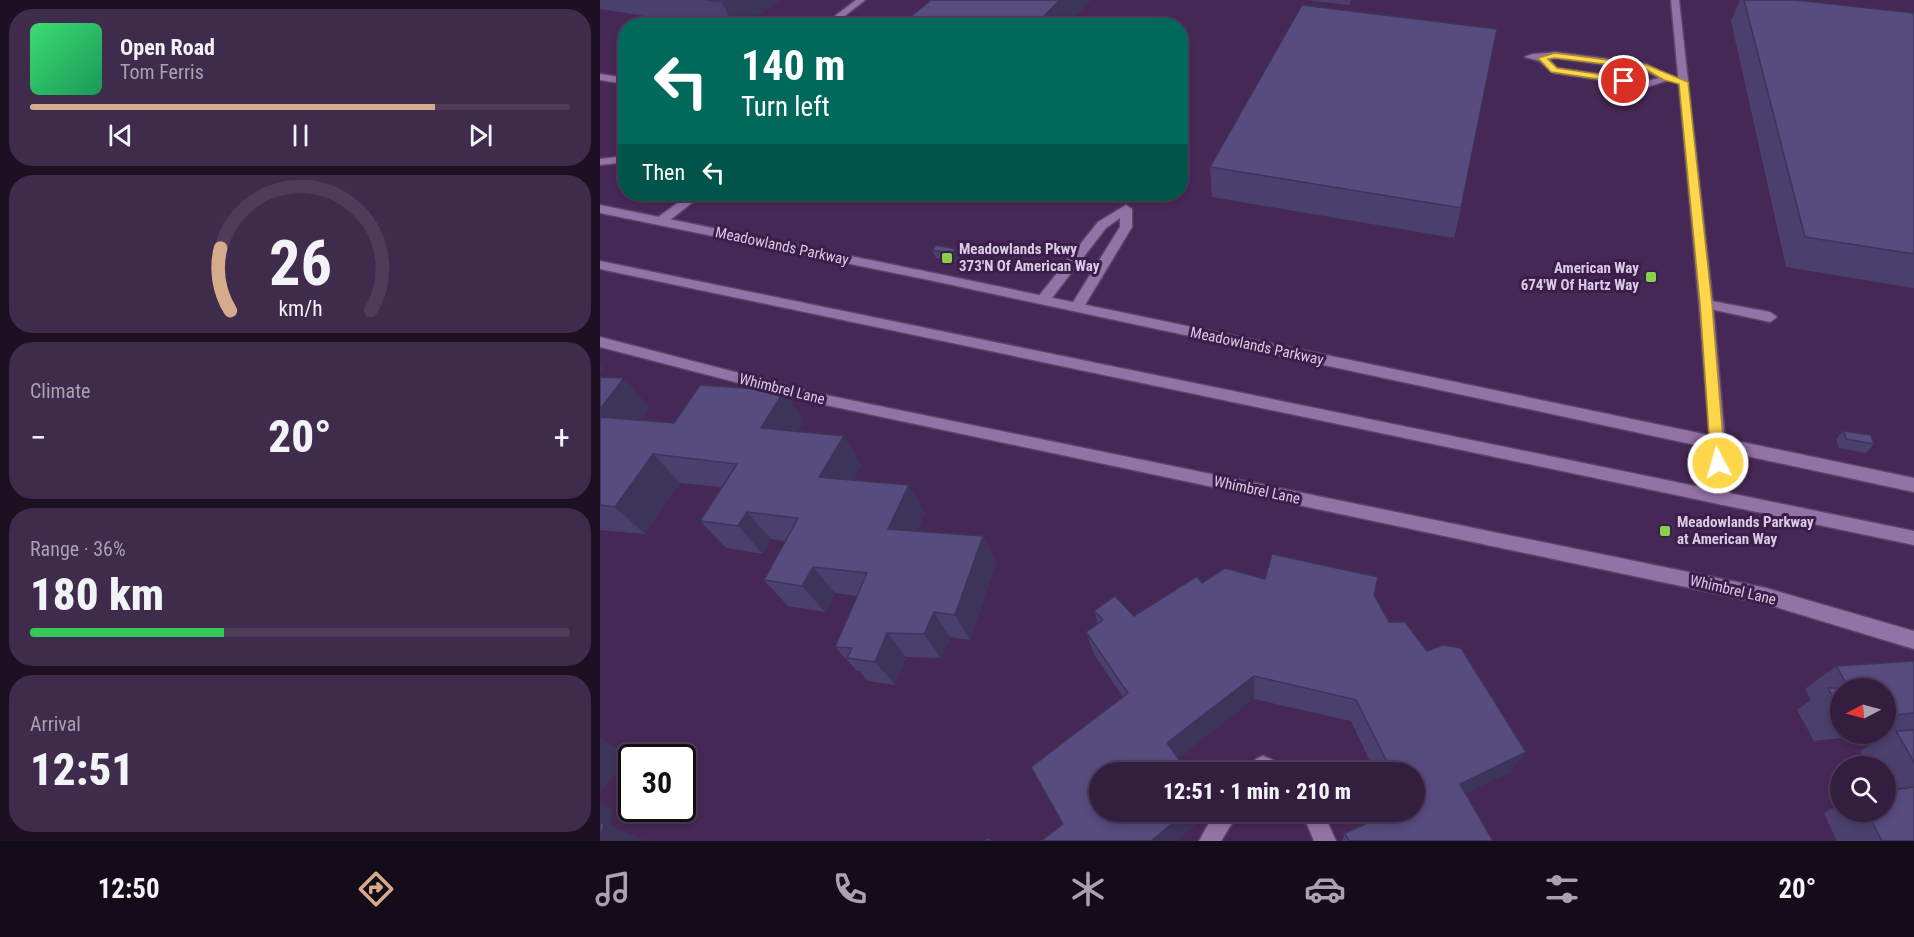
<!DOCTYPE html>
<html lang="en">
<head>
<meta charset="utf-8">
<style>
  body { margin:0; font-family:"Roboto Condensed",sans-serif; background:#3f2b4b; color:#f1f3f6; height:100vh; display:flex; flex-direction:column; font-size:22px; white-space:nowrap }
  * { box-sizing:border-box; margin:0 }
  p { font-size:20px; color:#a9a2b1 }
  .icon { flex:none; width:33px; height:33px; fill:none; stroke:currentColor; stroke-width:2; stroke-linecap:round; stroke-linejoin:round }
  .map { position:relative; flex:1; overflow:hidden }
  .details { display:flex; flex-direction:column; gap:9px; padding:9px; background:#1d1023; width:600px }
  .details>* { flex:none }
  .guide { position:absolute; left:18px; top:18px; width:570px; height:183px; border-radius:24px; box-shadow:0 3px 9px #0003,0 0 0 2px #4e3c59; background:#00695c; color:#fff; overflow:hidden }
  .needle { width:39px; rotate:264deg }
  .buttons { position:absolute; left:1230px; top:678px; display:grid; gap:12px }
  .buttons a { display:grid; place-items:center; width:66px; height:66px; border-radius:50%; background:#341e40; box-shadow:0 3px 9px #0003,0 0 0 2px #4e3c59; font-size:30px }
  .speed { position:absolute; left:18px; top:744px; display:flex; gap:12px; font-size:30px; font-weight:700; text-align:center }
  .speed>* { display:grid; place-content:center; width:78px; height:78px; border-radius:50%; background:#341e40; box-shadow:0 3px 9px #0003,0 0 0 2px #4e3c59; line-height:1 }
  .speed .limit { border:3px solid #111; border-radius:9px; background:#fff; color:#111 }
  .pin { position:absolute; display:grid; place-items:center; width:51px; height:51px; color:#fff; margin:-26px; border:3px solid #fff; border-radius:50%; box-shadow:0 2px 6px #0007 }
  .me { position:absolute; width:66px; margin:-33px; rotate:354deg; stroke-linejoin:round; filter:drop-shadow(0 0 4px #0008) }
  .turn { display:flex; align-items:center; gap:21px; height:126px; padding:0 24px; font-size:27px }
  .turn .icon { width:78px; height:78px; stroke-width:2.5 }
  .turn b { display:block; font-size:42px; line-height:51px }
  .then { display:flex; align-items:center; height:57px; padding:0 24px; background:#0003; gap:12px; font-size:22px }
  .big { font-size:45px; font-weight:800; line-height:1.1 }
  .details .card { flex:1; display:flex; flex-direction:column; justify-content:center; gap:9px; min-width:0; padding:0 21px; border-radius:24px; background:#3f2b4b }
  .details .dial { align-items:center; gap:0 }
  .dial svg { height:156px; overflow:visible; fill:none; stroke:#4e3c59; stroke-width:7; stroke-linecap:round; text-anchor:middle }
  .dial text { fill:#f1f3f6; stroke:none }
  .song { display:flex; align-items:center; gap:18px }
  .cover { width:72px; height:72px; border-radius:9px; background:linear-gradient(135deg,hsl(140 70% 55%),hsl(150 70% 35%)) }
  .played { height:6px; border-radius:3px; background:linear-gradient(90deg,#d6ab8b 75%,#4e3c59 75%) }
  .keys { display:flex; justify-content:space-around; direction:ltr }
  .heat { display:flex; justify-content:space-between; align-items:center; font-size:33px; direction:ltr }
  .charge { height:9px; border-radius:4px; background:linear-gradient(90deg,#34c759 36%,#4e3c59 0) }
  .trip { position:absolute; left:489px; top:762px; width:336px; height:60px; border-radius:30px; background:#341e40; box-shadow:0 3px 9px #0003,0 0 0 2px #4e3c59; font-weight:800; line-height:60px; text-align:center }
  .menu { display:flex; height:96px; justify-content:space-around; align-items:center; background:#150c1a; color:#a9a2b1 }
  .menu .icon { width:42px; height:42px }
  .menu .active { color:#d6ab8b }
  .menu b { font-size:27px; color:#f1f3f6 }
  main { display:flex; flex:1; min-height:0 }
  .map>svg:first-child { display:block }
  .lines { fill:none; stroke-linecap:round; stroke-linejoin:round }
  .lane-casing { stroke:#5d436a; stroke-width:3 }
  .street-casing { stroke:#5d436a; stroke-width:3 }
  .secondary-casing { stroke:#5d436a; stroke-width:3 }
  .lane { fill:#9372a5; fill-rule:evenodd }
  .street { fill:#9372a5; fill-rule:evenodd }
  .secondary { fill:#9372a5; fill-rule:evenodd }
  .wall { fill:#4b406d; fill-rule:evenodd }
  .shaded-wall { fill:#3d3459 }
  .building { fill:#574b7f; stroke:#3d3459; stroke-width:1.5 }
  .route { fill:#ffd54a; stroke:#a68a30; stroke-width:1.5 }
  .poi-dot { fill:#88cf4a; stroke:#3c1e4b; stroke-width:2 }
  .labels { text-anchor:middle; stroke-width:6; stroke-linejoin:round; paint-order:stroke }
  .street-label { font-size:15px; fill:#dbcae6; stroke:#3c1e4b }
  .poi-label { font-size:15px; font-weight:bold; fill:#dbcae6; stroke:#3c1e4b; text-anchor:start }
</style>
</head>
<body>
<main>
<section class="details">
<div class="card">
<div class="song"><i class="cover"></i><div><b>Open Road</b><p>Tom Ferris</p></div></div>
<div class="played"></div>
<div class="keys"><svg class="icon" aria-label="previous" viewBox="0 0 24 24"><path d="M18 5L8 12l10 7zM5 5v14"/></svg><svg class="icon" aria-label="pause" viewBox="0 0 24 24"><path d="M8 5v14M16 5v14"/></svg><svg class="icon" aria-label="next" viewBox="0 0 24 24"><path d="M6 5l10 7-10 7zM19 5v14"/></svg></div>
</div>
<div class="card dial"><svg viewBox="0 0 100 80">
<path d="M14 69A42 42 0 1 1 86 69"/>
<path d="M14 69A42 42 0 0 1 9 37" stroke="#d6ab8b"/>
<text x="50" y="56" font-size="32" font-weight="700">26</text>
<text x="50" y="72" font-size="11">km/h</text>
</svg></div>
<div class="card"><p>Climate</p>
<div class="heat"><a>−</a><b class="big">20°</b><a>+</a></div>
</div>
<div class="card"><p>Range · 36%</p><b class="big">180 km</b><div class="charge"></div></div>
<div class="card"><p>Arrival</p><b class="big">12:51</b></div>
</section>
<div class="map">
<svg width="1314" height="841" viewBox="0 0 1314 841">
  <rect width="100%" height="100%" fill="#462856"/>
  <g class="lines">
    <g class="lane-casing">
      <path id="lane" d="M256,0H265L232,26H222Z
        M955,52L1047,64L1072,79L1047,87L954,73L939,61L925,57C932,52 946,54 955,52ZM955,58L1044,70L1059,78L1047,81L957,68L949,59Z
        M0,74L26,78V84L0,80Z
        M26,156V162L0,165V159Z
        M90,194H103L65,224H57V218Z
        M526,205L532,209V227L482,310L477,311L470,307L520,227V218L506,228L448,303H438L436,300L438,297L498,222Z
        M1106,300L1170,312L1177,317L1170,322L1101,307L1099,304L1101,301Z"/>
    </g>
    <g class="street-casing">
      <path id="street" d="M1071,0H1079L1113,304L1130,498L1128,503L1122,505L1116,503L1114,498L1099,304Z
        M0,337L216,393L1166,588L1314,631V649L1166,604L216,403L0,347Z
        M663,756L685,765L688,772H648L656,759Z
        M615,812H639L621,841H599Z
        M702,812H723L736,841H714Z"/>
    </g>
    <g class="secondary-casing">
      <path id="secondary" d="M0,205L329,272L1314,478V492L329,280L0,213Z
        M0,261L1314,531V545L0,269Z"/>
    </g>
    <use href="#lane" class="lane"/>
    <use href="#street" class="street"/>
    <use href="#secondary" class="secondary"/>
  </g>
  <path class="wall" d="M0,0H180L141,26H109L0,9Z
    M707,0H751L749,5Z
    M1140,0H1195L1314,13V288L1186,267L1131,21Z
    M610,167L861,208L854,238L612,197Z
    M336,245L359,257L355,262L336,258L332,250Z
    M0,377L50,408L41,420L74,423L184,391L204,420L197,432L262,465L253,480L325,513L317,531L383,536L396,563L370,640L350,637L341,658L306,657L295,685L268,681L259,671H257L235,647L257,596L235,593L225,612L188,606L164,580L185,541L171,539L163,554L126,548L100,521L121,487L80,483L45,534L0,530Z
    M1244,431L1274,444L1266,453L1239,448L1236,439Z
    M665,579L774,595L789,622L827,651L926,752L910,772L866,793L893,841H742L745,833L814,812V772H775L751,721L654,699L500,812H607L608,814L575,841H441L463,824L523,697L495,656L486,632L498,624L494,611L534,616L602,583Z
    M1314,661V841H1237L1224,813L1240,804V812H1286V766H1268L1260,751L1281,739L1278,734L1214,741L1197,710L1211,700L1205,689L1236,666ZM1240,688H1286V734H1240Z"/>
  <path class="shaded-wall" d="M126,0H180L141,26H133L122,2Z
    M460,0H491L466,26H434Z
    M356,249L359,257L355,262L351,254Z
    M0,364L4,369L0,373Z
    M24,378L50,408L23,445L0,422V409Z
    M184,391L204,420L182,457L161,428Z
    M244,436L262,465L239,505L219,477Z
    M53,454L80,483L45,534L15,507Z
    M309,485L325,513L306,556L288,529Z
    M147,512L171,539L163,554L138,526Z
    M383,536L396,563L370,640L355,615Z
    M213,567L235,593L225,612L202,586Z
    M334,612L350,637L341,658L324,634Z
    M287,633L306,657L295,685L275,662Z
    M654,676V699L572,763L567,743Z
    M0,738L32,756L0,793Z
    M926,752L910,772L849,802L860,784Z
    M0,803L13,809L10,825L43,839L42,841H0Z
    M586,812H607L608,814L575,841H551Z"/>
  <path class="building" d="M106,0H126L122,2Z
    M331,0H460L434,26H299Z
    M1144,0H1195L1314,13V254L1205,237Z
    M702,5L897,29L861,208L610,167Z
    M336,245L356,249L351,254L332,250Z
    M0,377L24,378L0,409Z
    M100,385L184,391L161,428L244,436L219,477L309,485L288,529L383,536L355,615L334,612L324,634L287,633L275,662L247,658L252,648L235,647L267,573L213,567L202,586L164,580L198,518L147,512L138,526L100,521L137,464L53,454L15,507L0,505V417L74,423Z
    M1244,431L1271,435L1274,444L1246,439Z
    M672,554L778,577L774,595L789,622H805L827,651L843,645L861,648L926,752L860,784L893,841H749L745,833L792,812H814V772H792L756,700L654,676L567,743L588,772H500V812H586L551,841H441L463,824L431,767L528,693L486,632L503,620L494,611L515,596L534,616L597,576L602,583L625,568L665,579Z
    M1314,661V713L1286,716V688H1249L1236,666Z
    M1228,688H1245H1240V709Z
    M1314,730V762L1296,731Z
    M1314,787V841H1282L1267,812H1286V791Z
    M4,823L0,841V824Z
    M389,837L391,841H384Z"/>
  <path class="route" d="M955,53L1047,65L1088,82L1112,304L1125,463L1123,467H1113L1111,463L1100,304L1079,84L1064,80L1045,69L955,58L948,59L957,68L1024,78L1028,81L1024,83L951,72L938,58Z"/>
  <g class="poi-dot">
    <rect x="341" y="252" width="12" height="12" rx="3"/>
    <rect x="1045" y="271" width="12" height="12" rx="3"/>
    <rect x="1059" y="525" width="12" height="12" rx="3"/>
  </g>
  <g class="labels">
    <g class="street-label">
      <text transform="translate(182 246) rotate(12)" y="5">Meadowlands Parkway</text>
      <text transform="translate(657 346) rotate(12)" y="5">Meadowlands Parkway</text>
      <text transform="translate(182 389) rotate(14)" y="5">Whimbrel Lane</text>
      <text transform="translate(657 490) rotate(12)" y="5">Whimbrel Lane</text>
      <text transform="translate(1133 590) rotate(13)" y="5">Whimbrel Lane</text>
    </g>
    <g class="poi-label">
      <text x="359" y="254">Meadowlands Pkwy<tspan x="359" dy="17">373'N Of American Way</tspan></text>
      <text x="1039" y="273" text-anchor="end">American Way<tspan x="1039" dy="17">674'W Of Hartz Way</tspan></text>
      <text x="1077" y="527">Meadowlands Parkway<tspan x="1077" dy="17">at American Way</tspan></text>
    </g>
  </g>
</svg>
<div class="buttons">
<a><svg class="needle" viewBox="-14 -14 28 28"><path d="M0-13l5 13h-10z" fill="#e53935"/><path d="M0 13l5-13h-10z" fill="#a9a2b1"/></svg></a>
<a><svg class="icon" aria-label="search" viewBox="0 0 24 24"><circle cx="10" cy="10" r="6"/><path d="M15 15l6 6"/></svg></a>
</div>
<div class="speed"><div class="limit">30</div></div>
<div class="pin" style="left:1024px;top:81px;background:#d93025"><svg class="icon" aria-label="arrive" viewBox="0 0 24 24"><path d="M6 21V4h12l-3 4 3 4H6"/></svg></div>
<svg class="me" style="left:1118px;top:463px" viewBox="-20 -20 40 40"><circle r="17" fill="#ffd54a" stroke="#fff" stroke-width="3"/><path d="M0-11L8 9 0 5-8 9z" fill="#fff"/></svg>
<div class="trip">12:51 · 1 min · 210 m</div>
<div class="guide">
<div class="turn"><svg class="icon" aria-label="left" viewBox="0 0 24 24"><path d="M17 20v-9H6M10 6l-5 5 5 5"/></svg><div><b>140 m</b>Turn left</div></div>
<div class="then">Then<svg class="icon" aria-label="left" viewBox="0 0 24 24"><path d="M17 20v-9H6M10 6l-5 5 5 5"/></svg></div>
</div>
</div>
</main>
<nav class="menu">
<b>12:50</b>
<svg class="icon active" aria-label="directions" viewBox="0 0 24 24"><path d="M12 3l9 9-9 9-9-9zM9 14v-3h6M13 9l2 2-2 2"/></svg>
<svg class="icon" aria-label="music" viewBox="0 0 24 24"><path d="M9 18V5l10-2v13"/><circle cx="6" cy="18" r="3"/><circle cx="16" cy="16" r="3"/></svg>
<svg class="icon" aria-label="phone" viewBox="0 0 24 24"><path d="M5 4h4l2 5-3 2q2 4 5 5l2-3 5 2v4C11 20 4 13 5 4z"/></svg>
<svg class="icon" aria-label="climate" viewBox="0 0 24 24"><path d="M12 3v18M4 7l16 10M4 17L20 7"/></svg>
<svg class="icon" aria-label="car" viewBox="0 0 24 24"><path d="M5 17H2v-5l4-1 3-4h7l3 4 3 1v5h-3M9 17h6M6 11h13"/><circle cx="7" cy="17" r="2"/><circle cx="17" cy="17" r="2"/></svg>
<svg class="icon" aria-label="filters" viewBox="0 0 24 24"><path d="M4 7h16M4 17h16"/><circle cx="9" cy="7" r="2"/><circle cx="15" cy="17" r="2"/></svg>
<b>20°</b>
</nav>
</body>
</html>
